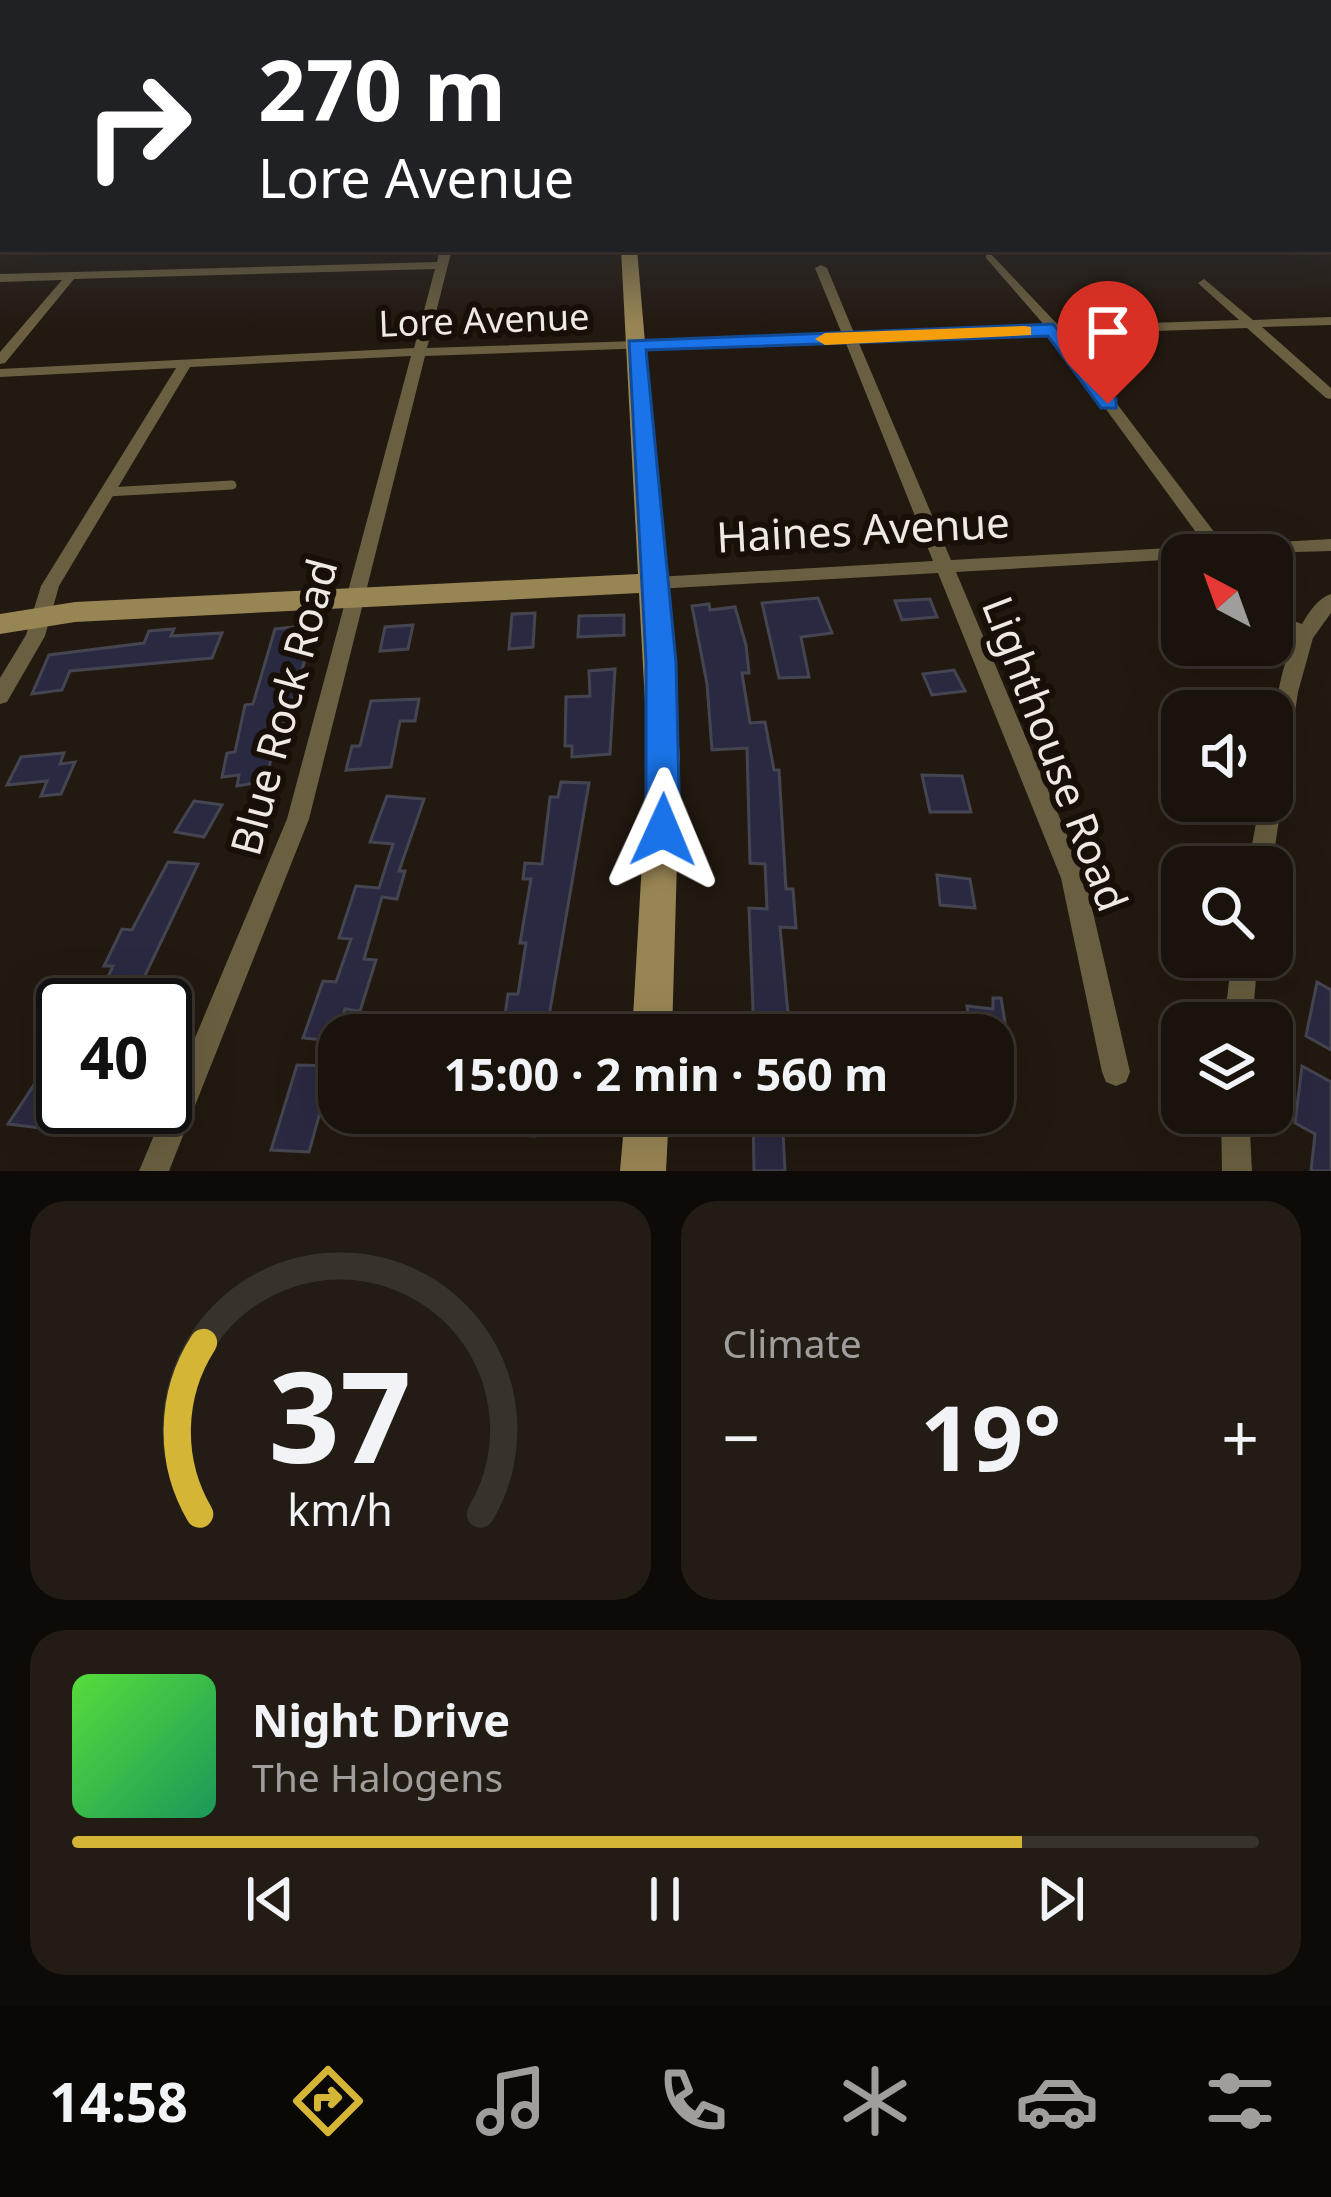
<!DOCTYPE html>
<html lang="en">
<head>
<meta charset="utf-8">
<style>
  body { margin:0; font-family:"Noto Sans",sans-serif; background:#231c15; color:#f1f3f6; height:100vh; display:flex; flex-direction:column; font-size:45px; white-space:nowrap }
  * { box-sizing:border-box; margin:0 }
  p { font-size:39px; color:#9f9e9d }
  .icon { flex:none; width:66px; height:66px; fill:none; stroke:currentColor; stroke-width:2; stroke-linecap:round; stroke-linejoin:round }
  .map { position:relative; height:1171px; overflow:hidden }
  .panel { display:flex; flex-direction:column; gap:30px; padding:30px; background:#0e0a07; flex:1 }
  .panel>* { flex:none }
  .hud { position:absolute; left:0px; top:0px; width:1332px; height:252px; box-shadow:0 12px 48px #0002,0 0 0 3px #38322d; background:#202124; color:#fff; overflow:hidden }
  .needle { width:78px; rotate:319deg }
  .buttons { position:absolute; left:1161px; top:534px; display:grid; gap:24px }
  .buttons a { display:grid; place-items:center; width:132px; height:132px; border-radius:24px; background:#1a130c; box-shadow:0 12px 48px #0002,0 0 0 3px #38322d; font-size:60px }
  .speed { position:absolute; left:36px; top:978px; display:flex; gap:24px; font-size:60px; font-weight:700; text-align:center }
  .speed>* { display:grid; place-content:center; width:156px; height:156px; border-radius:50%; background:#1a130c; box-shadow:0 12px 48px #0002,0 0 0 3px #38322d; line-height:1 }
  .speed .limit { border:6px solid #111; border-radius:18px; background:#fff; color:#111 }
  .pin { position:absolute; display:grid; place-items:center; width:102px; height:102px; color:#fff; margin:-123px -51px; border-radius:50% 50% 50% 0; rotate:-45deg; box-shadow:0 0 12px #0007 }
  .pin .icon { rotate:45deg }
  .me { position:absolute; width:132px; margin:-66px; rotate:1deg; stroke-linejoin:round; filter:drop-shadow(0 0 9px #0008) }
  .turn { display:flex; align-items:center; gap:42px; height:252px; padding:0 60px; font-size:54px }
  .turn .icon { width:156px; height:156px; stroke-width:2.5 }
  .turn b { display:block; font-size:84px; line-height:102px }
  .big { font-size:90px; font-weight:700; line-height:1.1 }
  .panel .card { flex:1; display:flex; flex-direction:column; justify-content:center; gap:18px; min-width:0; padding:0 42px; border-radius:36px; background:#231c15 }
  .panel .dial { align-items:center; gap:0 }
  .dial svg { height:312px; overflow:visible; fill:none; stroke:#38322d; stroke-width:7; stroke-linecap:round; text-anchor:middle }
  .dial text { fill:#f1f3f6; stroke:none }
  .song { display:flex; align-items:center; gap:36px }
  .cover { width:144px; height:144px; border-radius:18px; background:linear-gradient(135deg,hsl(110 70% 55%),hsl(150 70% 35%)) }
  .played { height:12px; border-radius:6px; background:linear-gradient(90deg,#d5b535 80%,#38322d 80%) }
  .keys { display:flex; justify-content:space-around; direction:ltr }
  .heat { display:flex; justify-content:space-between; align-items:center; font-size:66px; direction:ltr }
  .panel .tiles { flex:1; display:grid; gap:30px; grid-template-columns:1fr 1fr }
  .card:last-child { grid-column:span 2 }
  .trip { position:absolute; left:318px; top:1014px; width:696px; height:120px; border-radius:36px; background:#1a130c; box-shadow:0 12px 48px #0002,0 0 0 3px #38322d; font-weight:700; line-height:120px; text-align:center }
  .tabs { display:flex; height:192px; justify-content:space-around; align-items:center; background:#0a0805; color:#9f9e9d }
  .tabs .icon { width:84px; height:84px }
  .tabs .selected { color:#d5b535 }
  .tabs b { font-size:54px; color:#f1f3f6 }
  .map>svg:first-child { display:block }
  .building { fill:#2a2942; stroke:#454552; stroke-width:3 }
  .lines { fill:none; stroke-linecap:round; stroke-linejoin:round }
  .lane { stroke:#6a5f40; stroke-width:9 }
  .street { fill:#6a5f40; fill-rule:evenodd }
  .secondary { fill:#988554; fill-rule:evenodd }
  .route { fill:#1a73e8; stroke:#114b97; stroke-width:3 }
  .slow { fill:#f59e0b }
  .labels { text-anchor:middle; stroke-width:12; stroke-linejoin:round; paint-order:stroke }
  .far-street-label { font-size:36px; fill:#efe9e3; stroke:#181008 }
  .street-label { font-size:42px; fill:#efe9e3; stroke:#181008 }
</style>
</head>
<body>
<div class="map">
<svg width="1331" height="1171" viewBox="0 0 1331 1171">
  <rect width="100%" height="100%" fill="#221910"/>
  <path class="building" d="M818,598L832,633L801,637L809,677L779,678L762,603Z
    M930,599L937,617L902,620L895,601Z
    M709,604L710,610L735,607L746,645L749,673H742L750,723L765,722L774,770H779L786,889H793L796,928L780,927L790,1035H754L749,908L767,909L765,864L750,863L747,748L712,750L707,684L692,606Z
    M535,613L533,647L509,649L512,614Z
    M624,615V635L578,637L579,616Z
    M315,625L287,721L277,722L267,781L237,786L239,775L222,777L227,753L235,752L245,705L253,704L275,629Z
    M413,625L408,649L380,651L385,627Z
    M174,629L171,636L222,633L212,658L70,671L62,690L32,694L49,655L144,643L149,631Z
    M615,669L610,754L572,757V746H565L566,697L590,696L589,671Z
    M954,670L965,691L932,695L923,674Z
    M419,699L415,721H400L391,767L346,770L352,746H360L371,701Z
    M64,753L60,764L75,762L61,794L41,796L47,781L7,785L21,757Z
    M922,775L962,776L971,812H930Z
    M561,782L589,783L548,1022H504L508,994H518L526,943H520L531,879H523L525,863L542,864L550,797H558Z
    M387,796L424,799L399,871H405L397,899L382,897L364,959L376,960L360,1011L345,1009L334,1041L303,1038L323,981L336,982L351,939L339,938L356,886L379,888L393,844L370,842Z
    M194,801L222,805L204,837L175,832Z
    M168,862L198,864L132,1003L97,1001L113,966H104L122,929L132,930Z
    M937,875L970,879L975,908L940,905Z
    M1317,982L1331,990V1050L1306,1036Z
    M993,998H1001L1012,1064L993,1062V1035H971L967,1006L993,1009Z
    M63,1041V1107H85L73,1132L8,1124Z
    M297,1065L333,1066L309,1152L271,1150Z
    M1302,1066L1331,1082V1171H1311L1315,1134L1295,1123Z
    M496,1113H539L535,1136L492,1134Z
    M753,1113H782L785,1171H754Z"/>
  <g class="lines">
    <path class="lane" d="M107,492L232,485"/>
    <path class="street" d="M0,178H3V184H0Z
      M1329,201H1331V207H1329Z
      M1329,231H1331L1329,238Z
      M440,249H452L427,348L842,334L815,268L821,265L827,268L854,333L1046,327L986,258V254L990,253L1059,326L1239,320L1200,285L1198,283L1204,279L1253,320L1331,317V325L1262,327L1331,388V399L1326,398L1247,328L1064,334L1224,545L1331,539V551L1182,555V559L956,572L1085,878L1130,1072L1126,1082L1116,1086L1106,1082L1102,1072L1061,878L938,573L656,589L647,583L656,577L933,561L845,341L425,356L309,819L169,1171H139L287,819L411,356L190,367L59,586L45,636L7,702L0,704V678L26,635L41,586L176,368L0,377V369L414,348L435,269L74,279L5,363L0,364V352L62,280L0,282V274L437,262ZM1051,334L1206,546L951,560L858,341Z
      M1331,594V613L1313,638L1298,692L1272,867H1248L1260,801H1272C1272,740 1271,694 1295,636L1272,627V613L1302,624C1309,612 1318,598 1331,594Z
      M1232,957H1258L1252,1023H1224Z
      M1221,1113H1249L1252,1171H1222Z"/>
    <path class="secondary" d="M621,249H637L665,576L669,583L666,589L680,758L672,1035H632L648,758L639,593L75,622L0,634V614L75,602L638,574Z
      M625,1113H669L666,1171H620Z"/>
  </g>
  <linearGradient id="sky" x2="0" y2="1"><stop stop-color="#130e09"/><stop offset="0.5" stop-color="#3e3e42"/><stop offset="1" stop-color="#3e3e42" stop-opacity="0"/></linearGradient>
  <rect width="1331" height="327" fill="url(#sky)"/>
  <path class="route" d="M1053,324L1116,399V408H1101L1048,336L646,350L676,662L680,830L675,842L663,846L651,842L646,830V662L629,341Z"/>
  <path class="slow" d="M1024,326L1031,327V335L825,345L815,339L825,333Z"/>
  <g class="labels">
    <g class="far-street-label">
      <text transform="translate(484 320) rotate(-2)" y="13">Lore Avenue</text>
    </g>
    <g class="street-label">
      <text transform="translate(863 530) rotate(-3)" y="15">Haines Avenue</text>
      <text transform="translate(284 707) rotate(-75)" y="15">Blue Rock Road</text>
      <text transform="translate(1055 754) rotate(69)" y="15">Lighthouse Road</text>
    </g>
  </g>
</svg>
<div class="buttons">
<a><svg class="needle" viewBox="-14 -14 28 28"><path d="M0-13l5 13h-10z" fill="#e53935"/><path d="M0 13l5-13h-10z" fill="#9f9e9d"/></svg></a>
<a><svg class="icon" aria-label="sound" viewBox="0 0 24 24"><path d="M4 9h4l5-4v14l-5-4H4zM17 9q2 3 0 6"/></svg></a>
<a><svg class="icon" aria-label="search" viewBox="0 0 24 24"><circle cx="10" cy="10" r="6"/><path d="M15 15l6 6"/></svg></a>
<a><svg class="icon" aria-label="layers" viewBox="0 0 24 24"><path d="M12 4l9 5-9 5-9-5zM3 14l9 5 9-5"/></svg></a>
</div>
<div class="speed"><div class="limit">40</div></div>
<div class="pin" style="left:1108px;top:404px;background:#d93025"><svg class="icon" aria-label="arrive" viewBox="0 0 24 24"><path d="M6 21V4h12l-3 4 3 4H6"/></svg></div>
<svg class="me" style="left:663px;top:830px" viewBox="-20 -20 40 40"><path d="M0-17L14 15 0 8-14 15z" fill="#1a73e8" stroke="#fff" stroke-width="4"/></svg>
<div class="trip">15:00 · 2 min · 560 m</div>
<div class="hud">
<div class="turn"><svg class="icon" aria-label="right" viewBox="0 0 24 24"><path d="M7 20v-9h11M14 6l5 5-5 5"/></svg><div><b>270 m</b>Lore Avenue</div></div>
</div>
</div>
<section class="panel">
<div class="tiles">
<div class="card dial"><svg viewBox="0 0 100 80">
<path d="M14 69A42 42 0 1 1 86 69"/>
<path d="M14 69A42 42 0 0 1 15 25" stroke="#d5b535"/>
<text x="50" y="56" font-size="32" font-weight="700">37</text>
<text x="50" y="72" font-size="11">km/h</text>
</svg></div>
<div class="card"><p>Climate</p>
<div class="heat"><a>−</a><b class="big">19°</b><a>+</a></div>
</div>
<div class="card">
<div class="song"><i class="cover"></i><div><b>Night Drive</b><p>The Halogens</p></div></div>
<div class="played"></div>
<div class="keys"><svg class="icon" aria-label="previous" viewBox="0 0 24 24"><path d="M18 5L8 12l10 7zM5 5v14"/></svg><svg class="icon" aria-label="pause" viewBox="0 0 24 24"><path d="M8 5v14M16 5v14"/></svg><svg class="icon" aria-label="next" viewBox="0 0 24 24"><path d="M6 5l10 7-10 7zM19 5v14"/></svg></div>
</div>
</div>
</section>
<nav class="tabs">
<b>14:58</b>
<svg class="icon selected" aria-label="directions" viewBox="0 0 24 24"><path d="M12 3l9 9-9 9-9-9zM9 14v-3h6M13 9l2 2-2 2"/></svg>
<svg class="icon" aria-label="music" viewBox="0 0 24 24"><path d="M9 18V5l10-2v13"/><circle cx="6" cy="18" r="3"/><circle cx="16" cy="16" r="3"/></svg>
<svg class="icon" aria-label="phone" viewBox="0 0 24 24"><path d="M5 4h4l2 5-3 2q2 4 5 5l2-3 5 2v4C11 20 4 13 5 4z"/></svg>
<svg class="icon" aria-label="climate" viewBox="0 0 24 24"><path d="M12 3v18M4 7l16 10M4 17L20 7"/></svg>
<svg class="icon" aria-label="car" viewBox="0 0 24 24"><path d="M5 17H2v-5l4-1 3-4h7l3 4 3 1v5h-3M9 17h6M6 11h13"/><circle cx="7" cy="17" r="2"/><circle cx="17" cy="17" r="2"/></svg>
<svg class="icon" aria-label="filters" viewBox="0 0 24 24"><path d="M4 7h16M4 17h16"/><circle cx="9" cy="7" r="2"/><circle cx="15" cy="17" r="2"/></svg>
</nav>
</body>
</html>
